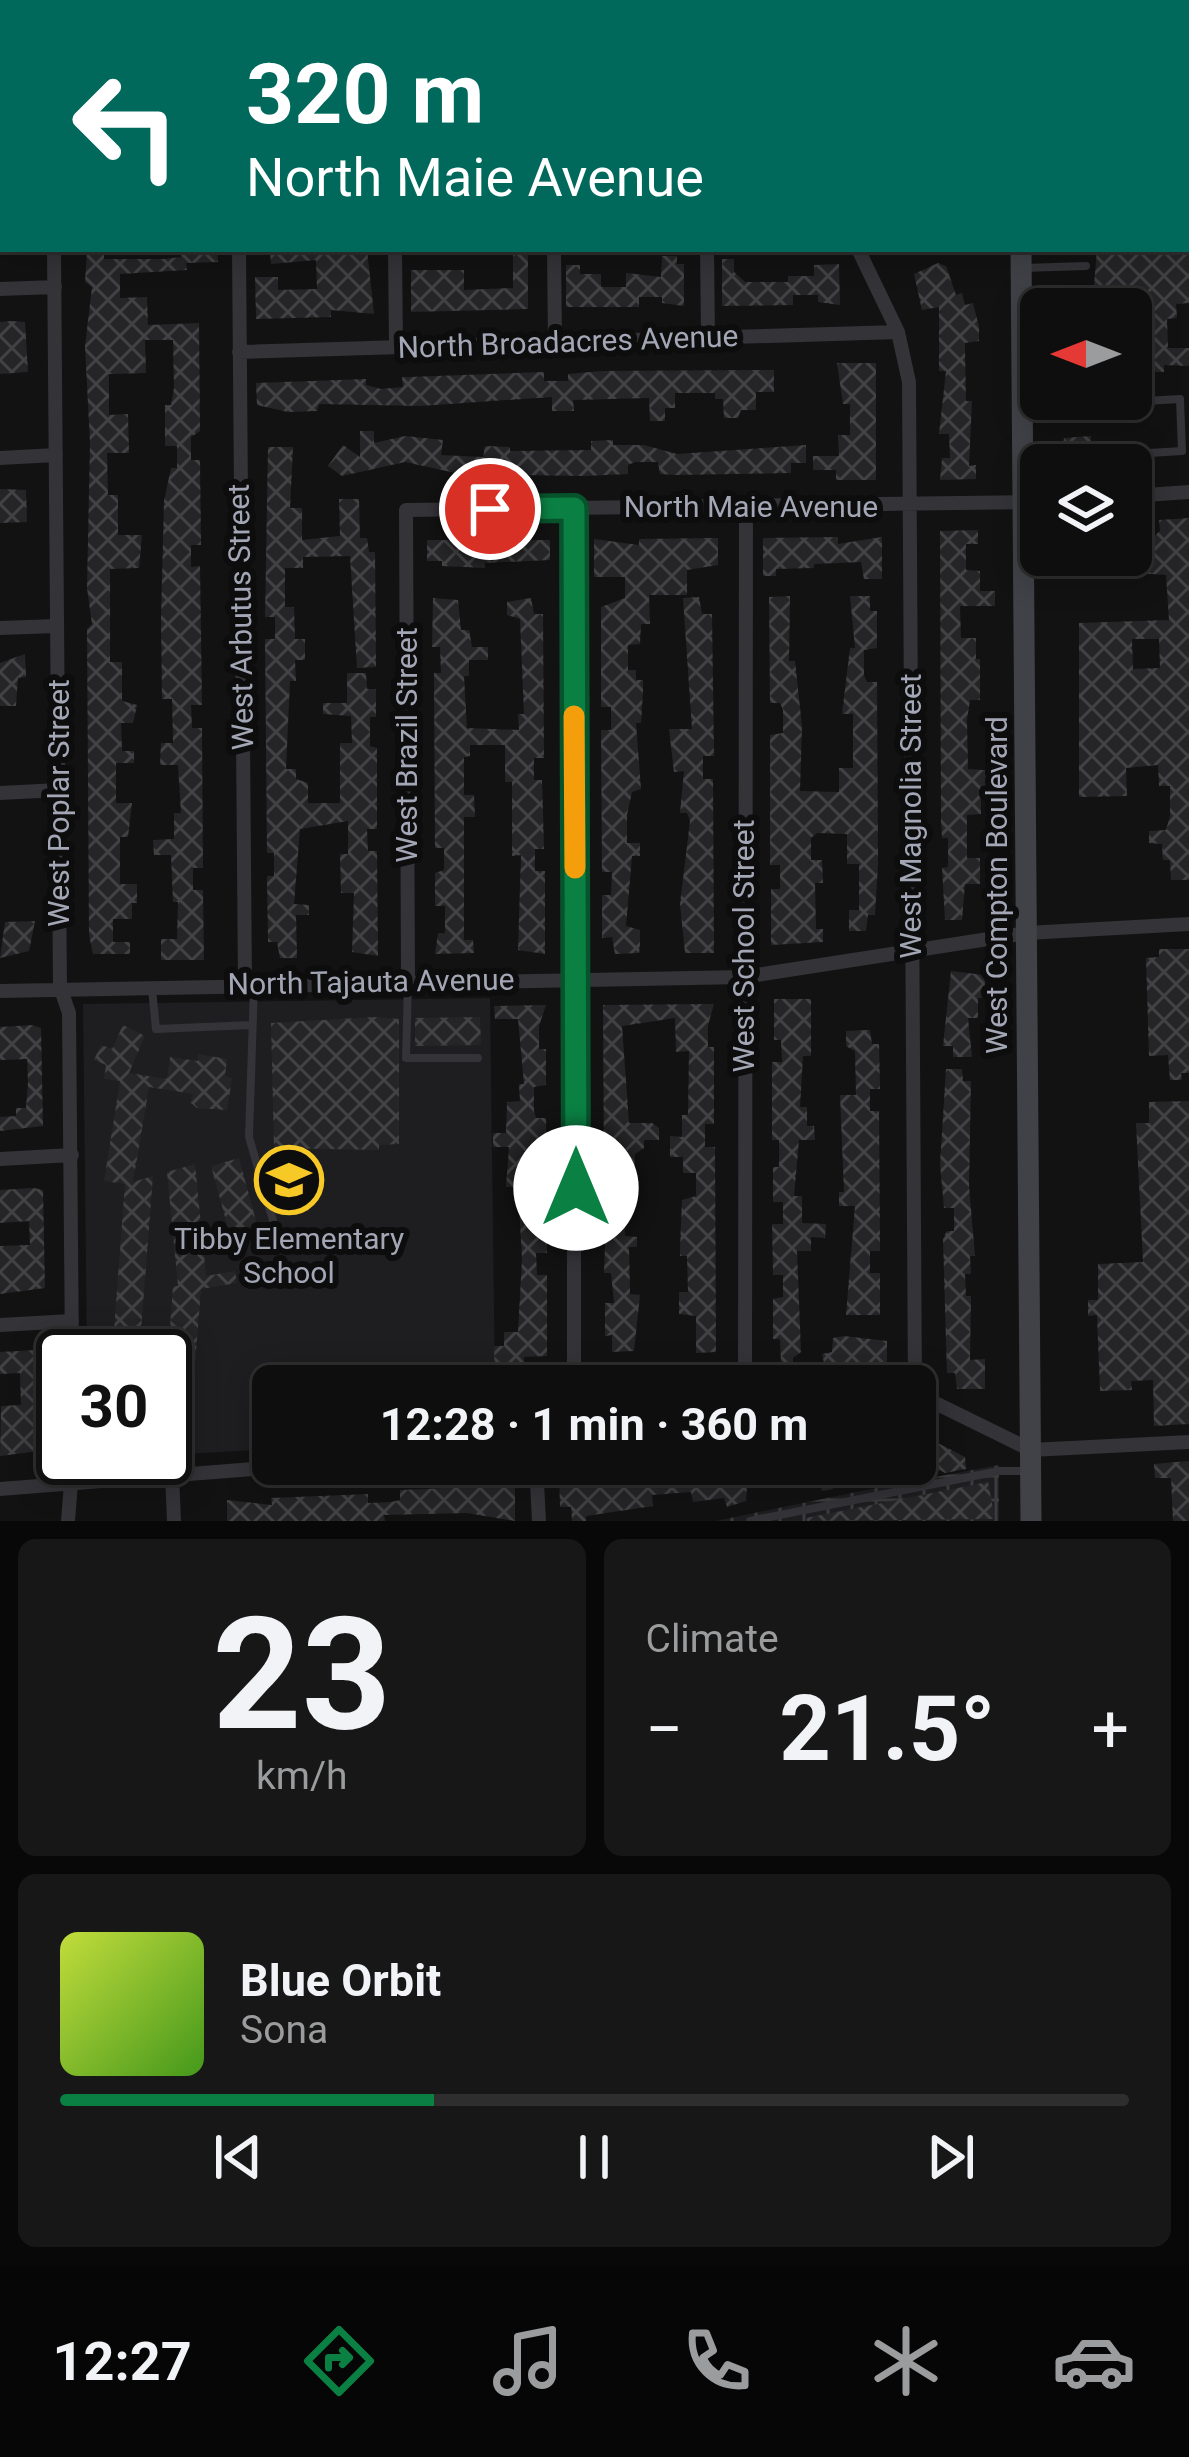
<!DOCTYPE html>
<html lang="en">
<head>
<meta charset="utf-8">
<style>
  body { margin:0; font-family:Roboto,sans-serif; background:#171717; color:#f1f3f6; height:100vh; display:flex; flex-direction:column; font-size:45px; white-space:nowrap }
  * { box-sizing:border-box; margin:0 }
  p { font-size:39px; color:#9b9c9e }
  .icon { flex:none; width:66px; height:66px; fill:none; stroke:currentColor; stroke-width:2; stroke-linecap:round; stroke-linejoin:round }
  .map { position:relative; height:1521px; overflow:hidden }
  .details { display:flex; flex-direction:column; gap:18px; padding:18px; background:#080808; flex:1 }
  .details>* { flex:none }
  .top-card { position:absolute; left:0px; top:0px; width:1191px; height:252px; box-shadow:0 6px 30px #0003,0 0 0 3px #2e2e2e; background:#00695c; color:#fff; overflow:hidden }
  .needle { width:78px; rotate:270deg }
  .buttons { position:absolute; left:1020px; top:288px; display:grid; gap:24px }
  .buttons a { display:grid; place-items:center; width:132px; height:132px; border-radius:18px; background:#0e0e0e; box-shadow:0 6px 30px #0003,0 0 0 3px #2e2e2e; font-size:60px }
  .speed { position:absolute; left:36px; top:1329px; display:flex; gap:24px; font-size:60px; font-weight:700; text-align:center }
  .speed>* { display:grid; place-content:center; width:156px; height:156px; border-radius:50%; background:#0e0e0e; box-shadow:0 6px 30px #0003,0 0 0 3px #2e2e2e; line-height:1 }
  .speed .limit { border:6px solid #111; border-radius:18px; background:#fff; color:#111 }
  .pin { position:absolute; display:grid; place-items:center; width:102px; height:102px; color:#fff; margin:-51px; border:6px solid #fff; border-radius:50%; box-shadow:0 3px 12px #0007 }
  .me { position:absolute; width:132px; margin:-66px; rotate:0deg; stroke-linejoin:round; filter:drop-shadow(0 0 9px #0008) }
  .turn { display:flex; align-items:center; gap:42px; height:252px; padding:0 48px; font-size:54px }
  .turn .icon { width:156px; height:156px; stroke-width:2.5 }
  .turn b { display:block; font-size:84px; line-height:102px }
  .big { font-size:90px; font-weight:700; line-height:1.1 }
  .details .card { flex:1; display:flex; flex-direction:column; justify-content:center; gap:18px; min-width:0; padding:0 42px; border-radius:18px; background:#171717 }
  .details .dial { align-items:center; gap:0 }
  .dial b { font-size:156px; line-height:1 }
  .song { display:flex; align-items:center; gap:36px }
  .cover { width:144px; height:144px; border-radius:18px; background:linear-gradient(135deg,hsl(70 70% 55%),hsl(100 70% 35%)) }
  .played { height:12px; border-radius:6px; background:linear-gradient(90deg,#0b8043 35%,#2e2e2e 35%) }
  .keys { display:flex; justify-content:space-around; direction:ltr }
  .heat { display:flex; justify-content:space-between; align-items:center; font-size:66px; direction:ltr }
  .details .tiles { flex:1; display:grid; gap:18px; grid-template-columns:1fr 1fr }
  .card:last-child { grid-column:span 2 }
  .trip { position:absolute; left:252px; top:1365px; width:684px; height:120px; border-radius:18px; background:#0e0e0e; box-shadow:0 6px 30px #0003,0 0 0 3px #2e2e2e; font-weight:700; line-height:120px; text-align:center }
  .menu { display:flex; height:192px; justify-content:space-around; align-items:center; background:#060606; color:#9b9c9e }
  .menu .icon { width:84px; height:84px }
  .menu .current { color:#0b8043 }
  .menu b { font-size:54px; color:#f1f3f6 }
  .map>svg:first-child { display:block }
  .built { fill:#1e1e20 }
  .industrial { fill:url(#industrial-grid) }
  .building { fill:url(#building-cross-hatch); fill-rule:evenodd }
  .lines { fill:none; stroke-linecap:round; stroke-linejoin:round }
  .service { stroke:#333338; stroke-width:8 }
  .minor { stroke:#333338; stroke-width:14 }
  .secondary { stroke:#414248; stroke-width:21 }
  .route-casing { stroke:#07532c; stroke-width:30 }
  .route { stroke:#0b8043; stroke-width:21 }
  .slow { stroke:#f59e0b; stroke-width:21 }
  .labels { text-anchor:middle; stroke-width:12; stroke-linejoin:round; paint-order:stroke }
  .street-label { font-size:30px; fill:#a3a6b4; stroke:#0d0d0e }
  .poi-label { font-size:30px; fill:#a3a6b4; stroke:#0d0d0e }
</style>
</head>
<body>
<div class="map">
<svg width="1189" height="1521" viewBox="0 0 1189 1521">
  <defs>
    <pattern id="industrial-grid" width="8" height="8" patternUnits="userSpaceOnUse" patternTransform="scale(3)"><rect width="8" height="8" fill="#1e1e20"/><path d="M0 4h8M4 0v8" fill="none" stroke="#3c3c3e"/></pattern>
    <pattern id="building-cross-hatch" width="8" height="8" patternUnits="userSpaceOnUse" patternTransform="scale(3)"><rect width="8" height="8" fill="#252527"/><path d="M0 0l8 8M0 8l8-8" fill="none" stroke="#424244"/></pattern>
  </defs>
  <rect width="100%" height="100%" fill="#121213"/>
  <path class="built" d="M490,998L495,1386H273V1449L165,1455V1356H87L83,1004Z"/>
  <path class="industrial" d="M999,1465V1521H716L856,1492Z"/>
  <path class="building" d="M87,249H104V259H163L181,257V249H217L218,262L186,263L187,270L120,274V298L147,297L148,325L199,323L200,431L191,437V460H200L201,545H191V567L200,566L202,705H191L192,728H202L203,868H193V890H203L204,960H161V939H177L178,902H173L171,855H154L153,840L174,839V813H181L178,765H160L161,743H173L172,699H162L161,619L164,501L171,468H177V446H165V405H171L174,388L173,340H145L146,373L109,374V415L128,414L129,453H107L108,495H118V535H142L139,568L110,569V662H122V701L137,705L133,723H121L122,751H134V763H116V803H132L128,837H120V884H137V903H132V919H113V942H130V954H93L89,935L87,629L92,624L87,588L90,443L85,346L92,287L85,282Z
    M277,249H367L374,314L331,310V317L256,319L255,277H278V290L317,289L316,260L271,264L270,252Z
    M513,249H528V309L411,312V270H464V290L513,288Z
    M1097,249H1189V303L1176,304L1177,318L1167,319L1168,348H1189V366L1164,365V372H1153V359L1132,360L1131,349L1144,348L1143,321H1133L1132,309H1054V298H1093Z
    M662,256H677V264H684V306L662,303V297H639V307H566V265H580V274H601V287H626V273L661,277Z
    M722,259H734V272L745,282H788V276H814V265L839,264L840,305L818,302V295H793V305L722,306Z
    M938,263L946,266L956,295L962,293L965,305L973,303L979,327V341L965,343V352L966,401H972L969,466L976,465V479L940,480L942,458H950L949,434H939L946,371H939V307L922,310L914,274Z
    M11,321L25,322L28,372L0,374V322Z
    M837,363H876V480H836V470H813V456H839L838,435H850V404H843Z
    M774,370V392H756V410H741L738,418H724L723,399H715V393H675V408H665V421H650L649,398L573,400L574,411H552V397L420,406L319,404L317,411L288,412L257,405L256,383L366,379V385L381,389L403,387L402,377H409L544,372V381H568V374L601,371Z
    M360,431H374V443L405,436L443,440L441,455L483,457L485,446L510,447V451L591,450V441L613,440V445H644L677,454L806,445V463H791V473L677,475L660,474L658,462H635L628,465V474L584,476L518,475V466H494V474H460L405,462L342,476L328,466L343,445L360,457Z
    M1091,436V444L1126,441L1125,465H1059L1064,438Z
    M268,447H293L290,508H302V540L340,536L339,499H359L360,538H367L369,552H375L376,667L357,668L350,556L303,557V568H285V607H294L295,639H305V660H295L296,681H290L286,769H296V779L308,783V803H340V743H352L351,716L323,714V703H347V673H366L367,689H376V717H370V746L377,748V829H367L368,851H377L378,956L352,952L354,893H341L340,854H348V821L300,829L294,904L309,905V915H296L297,958H280L277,942H268L267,876H274V853H267L265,639H275V617H265Z
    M0,489L26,490L27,522L0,523Z
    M1189,518V880H1171L1170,860H1163L1162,844L1149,843V831L1166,830L1170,816V786H1159L1158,765L1126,768L1127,796L1079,797V623L1169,620L1166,575L1137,573L1132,539L1152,538L1160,531L1159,520ZM1132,639H1159L1160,668L1133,669Z
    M978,530V544H966V570L980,571V591H995V606H960L961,638H976V659H980V700H970L967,720L968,769L998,771V786H981V814L967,815V858H980V884H965L962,920H945L942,868L948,867V838H942L941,821L940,531Z
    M838,537V544L882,537V579H864L861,562L814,564V568L776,569V576H763V538Z
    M718,538V565L687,570V595H649L650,624H641L640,644L628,645V670H636V680H643V691L641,723H636L641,789L632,792L627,815V843H640V856H632L626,926L640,930V945L639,953L615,954L612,937L602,938V895H611L612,872H602L601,730H611V707H601V607L625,598V577H594V539L639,545V539Z
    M427,540H550V560L485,563V568L442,566V561H427Z
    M790,596L789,661H795L802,726L800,791L839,792V768H853V714H842L850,648H855L850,596H870V611H877V648L864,650V675L867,682H877L878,864L875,915H868L866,931H849V910H859V864H847V834L817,833L811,838V860H822L823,883H815L816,929H823V942L771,945V889H780V865H770V735L783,733V710L780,703H770L769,597Z
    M699,597L702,614H712L714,756H703V779H713L714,953H685L680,904L690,821L687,813H680L684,771L674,772L669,729H692L683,598Z
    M433,598L458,600L461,630H469L472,647H488V660H469V676H464L467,728L519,730L518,714H524L520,619L507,615V602L531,598L534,614H543L544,758H534V780H542L544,849H535V871H545V954L518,950L521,855L512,856V782H505V745H470V756L464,757V795H474L475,817H464V940H473L474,953L435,954L438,933H445V906H435V873L444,870V848H435L434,673H441L440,647H432Z
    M25,654L26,677L18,678L16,706H0V663Z
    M35,921L29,951L0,958L5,922Z
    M1159,949H1189V1073H1181L1182,1080H1170L1168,1055L1149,1056L1146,958L1159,957Z
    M951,971L984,975L986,998H978V1018H968L972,1057H953V1046H943Z
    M774,999H811V1056H803L800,1107H807V1126H814L815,1140H799L794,1196H802V1223L826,1224L825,1238L811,1237V1251H797L801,1352L793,1358V1386L774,1382V1363H781L780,1339H773V1299L783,1297V1275H773L772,1224H783V1202H773V1167H779V1140H772V1062H782L781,1040H774Z
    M714,1004L708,1025V1047H714V1124H705V1147H715L716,1352L696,1353V1316L679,1314V1292H688L687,1256H680V1249L682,1200L696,1196V1173H683V1157H670V1136L682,1137V1115H688L689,1051L676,1052L675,1018L622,1026L629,1123H652L659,1128V1140H644V1148L635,1154L633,1190H614V1173H604L603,1005Z
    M546,1005L539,1026V1049H546V1085L534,1087V1111L536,1118H546L547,1195H537V1217H547V1253H536L537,1275H547V1356L524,1357V1383H495L494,1346H504V1332H518L522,1259L518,1187H506L509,1147H493V1133H506L507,1102L520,1101L519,1084H524L518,1019H495L494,1006Z
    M375,1017L399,1019V1144L379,1145V1150L274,1148L271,1023Z
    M480,1017L481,1045L415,1046V1018Z
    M32,1025L41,1028L43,1126L0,1131V1117L16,1116V1108H26L28,1082L27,1059L0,1060V1027Z
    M123,1025L145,1036L129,1073L167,1079L170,1057L198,1061V1054L227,1059L225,1076L232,1078L227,1110L197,1108L191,1103L193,1094L149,1087L133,1182L153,1176L139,1356H112L125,1184L104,1181L120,1081L104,1079L106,1065L94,1060L101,1045L112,1049Z
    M870,1030L872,1044H879L880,1089H870V1111H879L880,1251H870V1273H880V1315H846L855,1206H839V1192H844L840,1095H856L855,1051L846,1046V1031Z
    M946,1069H962L963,1081H971L969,1186L975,1256H970L971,1274H965L966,1296H971L970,1360L985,1359V1389H957L955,1373H947L943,1239L947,1231H954V1208H944L940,1164Z
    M1189,1101V1424L1154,1426L1153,1380L1131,1381L1132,1390L1100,1391L1097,1315L1088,1316V1300H1098V1264L1143,1262L1136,1123H1149V1102Z
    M239,1158L259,1232L231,1239L211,1166Z
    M195,1164L206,1276L235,1271L237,1283L201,1289L192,1402L165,1399L173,1286H178L167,1172Z
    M34,1188L43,1190L45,1288L0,1294V1246L30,1245L29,1221L0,1223V1190Z
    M607,1195H624L625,1236L637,1237V1247H629L630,1294L640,1295L634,1351L612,1352V1335L605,1336V1303H614L611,1273H604Z
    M844,1336L887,1341V1362L843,1365L826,1372L822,1354L832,1352L833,1338Z
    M36,1350L45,1353L47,1450L0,1456L1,1406L21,1405L20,1373L0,1374V1352Z
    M930,1439L965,1457L966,1469L945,1473L919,1459Z
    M1189,1461V1521H1173L1171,1478H1155L1154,1464Z
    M727,1464H791L794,1476L747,1485L746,1501L727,1507L724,1498L693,1502L691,1492L652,1495L653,1506L586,1516V1521H572L571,1507H560L559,1478L602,1484V1478L680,1472V1481L705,1477L704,1467Z
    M817,1464H896L897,1470L856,1481L853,1473L831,1478L833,1489L822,1491Z
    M988,1482L995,1519L807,1521L806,1518Z
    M515,1485V1521L467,1513L384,1515L385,1521H227V1500L272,1505L271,1498L368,1494V1503L391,1502L400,1500V1490Z"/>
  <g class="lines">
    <path class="service" d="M1023,268L1086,266
      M1058,406L1180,399L1182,451L1133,454L1134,494
      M408,982L406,1058H478
      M254,986L249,1137L274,1224
      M152,989L156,1029L252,1025
      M750,1521L999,1471H1026"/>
    <path class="minor" d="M47,0V3
      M238,0V3
      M393,0V3
      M550,0V3
      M705,0V3
      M856,3V0
      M1188,66H1189
      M0,121L3,120
      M54,249L60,987L69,1013L72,1356
      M239,249L245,985
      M395,249L396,347
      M554,249L555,342
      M707,249L708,337
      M858,249L898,332L909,382L915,1393L1031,1450L1189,1442
      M0,289L55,287
      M239,352L898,332
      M0,458L56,455
      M1131,496L1189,492
      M574,508V1386
      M0,628L57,626
      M0,793L59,790
      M408,980L406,510L1041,502
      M0,991L744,977L1027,933L1189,924
      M0,1159L72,1155
      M0,1325L72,1321
      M745,1386L746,507
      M536,1464L539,1521
      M172,1474L174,1521
      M0,1489L316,1464
      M68,1521L73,1458"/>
    <path class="secondary" d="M1019,0V3
      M1021,249L1031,1521"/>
  </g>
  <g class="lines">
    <g class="route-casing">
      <path id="route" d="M490,509L574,508L576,1188"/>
    </g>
    <use href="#route" class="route"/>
    <path class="slow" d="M574,716L575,868"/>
  </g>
  <defs>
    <g id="school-ring" transform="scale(3.45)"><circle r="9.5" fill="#0d0d0e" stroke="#f7c926" stroke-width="1.5"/><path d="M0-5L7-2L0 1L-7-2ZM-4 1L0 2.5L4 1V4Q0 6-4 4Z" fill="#f7c926"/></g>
  </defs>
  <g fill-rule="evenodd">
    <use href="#school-ring" x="289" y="1180"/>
  </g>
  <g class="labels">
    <g class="street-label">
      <text transform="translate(568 342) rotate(-2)" y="10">North Broadacres Avenue</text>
      <text x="751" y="517">North Maie Avenue</text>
      <text transform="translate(241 617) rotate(-91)" y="10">West Arbutus Street</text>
      <text transform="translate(407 745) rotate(-90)" y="10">West Brazil Street</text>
      <text transform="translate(59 803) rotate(-90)" y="10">West Poplar Street</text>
      <text transform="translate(911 816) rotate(-90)" y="10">West Magnolia Street</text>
      <text transform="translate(997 885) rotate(-90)" y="10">West Compton Boulevard</text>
      <text transform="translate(744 946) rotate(-90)" y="10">West School Street</text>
      <text transform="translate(371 982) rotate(-1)" y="10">North Tajauta Avenue</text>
    </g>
    <g class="poi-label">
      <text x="289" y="1249">Tibby Elementary<tspan x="289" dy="34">School</tspan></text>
    </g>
  </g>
</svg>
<div class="buttons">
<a><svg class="needle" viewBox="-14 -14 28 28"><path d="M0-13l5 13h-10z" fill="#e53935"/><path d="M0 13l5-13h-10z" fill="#9b9c9e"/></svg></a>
<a><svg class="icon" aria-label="layers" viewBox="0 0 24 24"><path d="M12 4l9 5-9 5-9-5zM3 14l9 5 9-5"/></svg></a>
</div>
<div class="speed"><div class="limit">30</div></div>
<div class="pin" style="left:490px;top:509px;background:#d93025"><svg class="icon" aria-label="arrive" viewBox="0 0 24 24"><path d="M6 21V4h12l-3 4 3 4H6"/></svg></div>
<svg class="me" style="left:576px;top:1188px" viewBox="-20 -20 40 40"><circle r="19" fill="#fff"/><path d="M0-13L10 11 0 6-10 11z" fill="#0b8043"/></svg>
<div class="trip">12:28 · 1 min · 360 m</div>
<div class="top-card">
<div class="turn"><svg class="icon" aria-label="left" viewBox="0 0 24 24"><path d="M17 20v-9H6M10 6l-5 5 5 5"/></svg><div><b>320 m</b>North Maie Avenue</div></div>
</div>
</div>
<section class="details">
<div class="tiles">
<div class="card dial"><b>23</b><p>km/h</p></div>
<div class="card"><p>Climate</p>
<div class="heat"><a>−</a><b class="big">21.5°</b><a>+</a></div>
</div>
<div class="card">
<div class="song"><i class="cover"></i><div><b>Blue Orbit</b><p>Sona</p></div></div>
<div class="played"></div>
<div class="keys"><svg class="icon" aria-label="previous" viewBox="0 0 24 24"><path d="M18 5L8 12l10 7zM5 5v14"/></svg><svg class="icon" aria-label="pause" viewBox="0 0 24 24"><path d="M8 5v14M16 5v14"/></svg><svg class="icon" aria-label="next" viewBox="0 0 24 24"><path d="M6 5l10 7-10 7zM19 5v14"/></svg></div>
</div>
</div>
</section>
<nav class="menu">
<b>12:27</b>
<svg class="icon current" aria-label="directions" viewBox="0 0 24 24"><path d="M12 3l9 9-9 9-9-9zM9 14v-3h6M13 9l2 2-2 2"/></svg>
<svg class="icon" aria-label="music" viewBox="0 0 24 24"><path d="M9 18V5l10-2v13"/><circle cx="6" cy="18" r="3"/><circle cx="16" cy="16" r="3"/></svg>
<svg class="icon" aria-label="phone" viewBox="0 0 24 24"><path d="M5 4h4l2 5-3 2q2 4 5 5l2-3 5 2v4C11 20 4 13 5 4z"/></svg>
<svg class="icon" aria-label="climate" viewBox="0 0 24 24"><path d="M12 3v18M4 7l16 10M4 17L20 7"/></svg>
<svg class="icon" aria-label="car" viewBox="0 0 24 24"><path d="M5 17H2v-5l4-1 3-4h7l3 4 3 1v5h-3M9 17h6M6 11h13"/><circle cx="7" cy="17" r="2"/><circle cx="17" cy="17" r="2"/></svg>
</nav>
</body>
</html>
